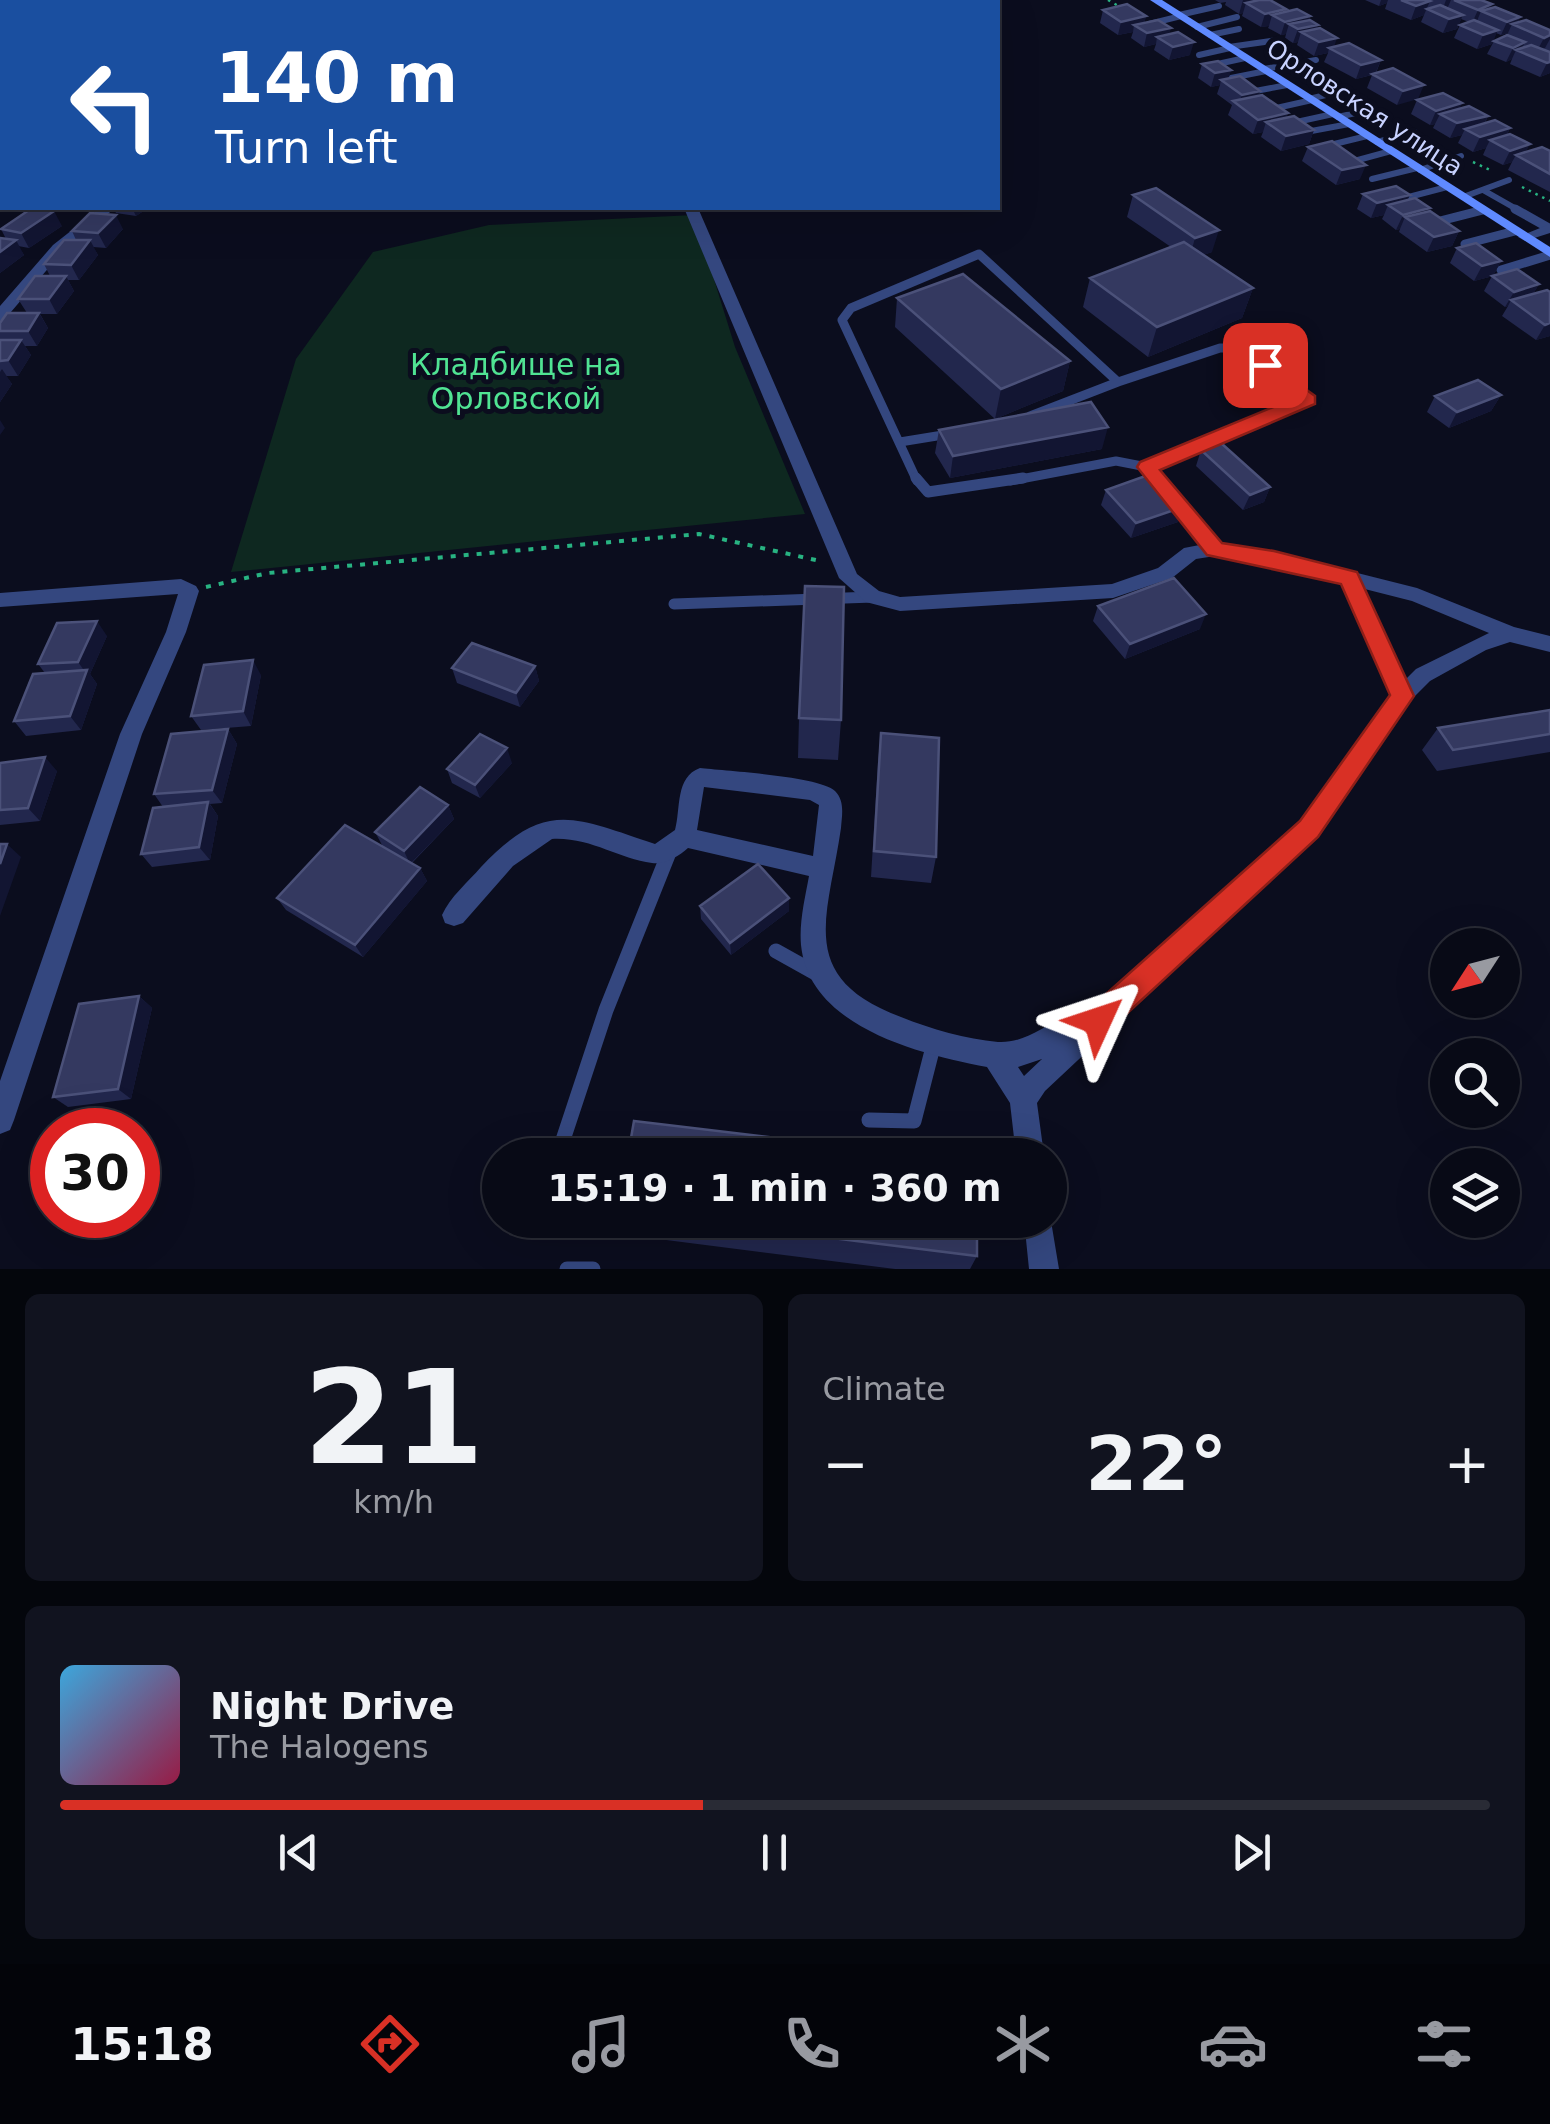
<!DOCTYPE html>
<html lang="en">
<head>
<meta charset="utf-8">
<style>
  body { margin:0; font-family:"DejaVu Sans",sans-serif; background:#11131f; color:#f1f3f6; height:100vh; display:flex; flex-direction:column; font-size:38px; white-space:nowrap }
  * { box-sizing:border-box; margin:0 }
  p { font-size:32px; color:#989aa1 }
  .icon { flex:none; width:55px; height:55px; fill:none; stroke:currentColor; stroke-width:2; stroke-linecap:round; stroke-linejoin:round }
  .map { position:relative; height:1269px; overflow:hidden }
  .drawer { display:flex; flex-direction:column; gap:25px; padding:25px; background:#04060c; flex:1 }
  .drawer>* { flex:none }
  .hud { position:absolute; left:0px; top:0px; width:1000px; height:210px; box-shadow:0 10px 40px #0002,0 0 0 2px #292b35; background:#1a4fa0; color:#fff; overflow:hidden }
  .needle { width:65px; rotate:234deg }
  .fabs { position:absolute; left:1430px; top:928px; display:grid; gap:20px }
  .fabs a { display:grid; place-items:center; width:90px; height:90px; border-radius:50%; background:#080a16; box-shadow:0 10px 40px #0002,0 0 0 2px #292b35; font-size:50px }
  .speed { position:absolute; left:30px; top:1108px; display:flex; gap:20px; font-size:50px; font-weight:700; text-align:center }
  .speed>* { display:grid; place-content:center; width:130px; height:130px; border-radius:50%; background:#080a16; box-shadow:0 10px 40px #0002,0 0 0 2px #292b35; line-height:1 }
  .speed .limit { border:15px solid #d22; background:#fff; color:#111 }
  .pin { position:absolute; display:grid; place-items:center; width:85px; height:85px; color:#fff; margin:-42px; border-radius:20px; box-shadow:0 5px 15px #0006 }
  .me { position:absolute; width:110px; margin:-55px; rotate:48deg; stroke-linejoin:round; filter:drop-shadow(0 0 8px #0008) }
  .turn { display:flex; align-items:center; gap:35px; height:210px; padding:0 50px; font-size:45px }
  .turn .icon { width:130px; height:130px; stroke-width:2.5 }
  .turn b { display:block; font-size:70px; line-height:85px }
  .big { font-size:75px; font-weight:700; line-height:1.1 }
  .drawer .card { flex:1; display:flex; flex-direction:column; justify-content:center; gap:15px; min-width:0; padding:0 35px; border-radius:15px; background:#11131f }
  .drawer .dial { align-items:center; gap:0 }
  .dial b { font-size:130px; line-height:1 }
  .song { display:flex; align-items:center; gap:30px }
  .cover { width:120px; height:120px; border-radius:15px; background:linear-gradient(135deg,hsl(200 70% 55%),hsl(340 70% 35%)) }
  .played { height:10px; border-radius:5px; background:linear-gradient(90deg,#d93025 45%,#292b35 45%) }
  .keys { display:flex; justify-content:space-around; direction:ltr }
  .heat { display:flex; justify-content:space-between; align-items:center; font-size:55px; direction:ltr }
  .drawer .tiles { flex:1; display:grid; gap:25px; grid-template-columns:1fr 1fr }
  .card:last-child { grid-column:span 2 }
  .trip { position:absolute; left:482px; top:1138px; width:585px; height:100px; border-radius:50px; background:#080a16; box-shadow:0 10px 40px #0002,0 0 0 2px #292b35; font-weight:700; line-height:100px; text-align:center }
  .tab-bar { display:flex; height:160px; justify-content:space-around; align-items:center; background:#030409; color:#989aa1 }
  .tab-bar .icon { width:70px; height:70px }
  .tab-bar .on { color:#d93025 }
  .tab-bar b { font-size:45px; color:#f1f3f6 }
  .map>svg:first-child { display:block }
  .green { fill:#0e2820 }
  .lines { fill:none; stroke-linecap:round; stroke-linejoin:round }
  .path-far1 { stroke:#28b382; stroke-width:2.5; stroke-dasharray:2.5 5; stroke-linecap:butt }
  .path { stroke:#28b382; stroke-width:4; stroke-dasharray:5 8; stroke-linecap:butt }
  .lane-far3 { stroke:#34477f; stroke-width:6 }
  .lane-far2 { stroke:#34477f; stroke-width:9 }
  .lane-far1 { stroke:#34477f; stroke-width:11 }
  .lane { stroke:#34477f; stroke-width:15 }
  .street { fill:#34477f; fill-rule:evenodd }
  .secondary { fill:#5f8aff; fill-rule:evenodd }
  .wall { fill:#22274d }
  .shaded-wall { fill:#121532 }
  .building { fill:#343960; stroke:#4b5179; stroke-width:2.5 }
  .route { fill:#d93025; stroke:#8d1f18; stroke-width:2.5 }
  .labels { text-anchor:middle; stroke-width:10; stroke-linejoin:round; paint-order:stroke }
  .far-street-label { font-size:25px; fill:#c8d2ff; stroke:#0b0d1e }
  .park-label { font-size:30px; fill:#50e393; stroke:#0b0d1e }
</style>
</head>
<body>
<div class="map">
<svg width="1550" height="1269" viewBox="0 0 1550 1269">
  <rect width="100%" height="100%" fill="#0b0d1e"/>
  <path class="green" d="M694,215L735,347L805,514L231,572L296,359L373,252L489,225Z"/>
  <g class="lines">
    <path class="path-far1" d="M1108,0L1122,8
      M1473,162L1492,171
      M1522,187L1550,201"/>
    <path class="path" d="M206,587L268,573L699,534L820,561"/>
    <path class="lane-far3" d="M1179,15L1219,6
      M1149,24L1181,16
      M1197,27L1237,17
      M1210,35L1239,29
      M1229,47L1278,40
      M1199,55L1230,48
      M1213,65L1245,58
      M1264,69L1316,60
      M1231,78L1266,71
      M1250,92L1287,85
      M1309,99L1342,91
      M1272,109L1312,100
      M1338,117L1373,109
      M1292,123L1333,114
      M1306,132L1349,124
      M1377,142L1415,132
      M1326,146L1367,136
      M1347,163L1391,151
      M1420,170L1461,156
      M1372,179L1417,168
      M1483,190L1520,211
      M1463,197L1509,180
      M1401,199L1447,187
      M1479,211L1483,210"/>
    <path class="lane-far2" d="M1515,209L1549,228
      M1436,222L1483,210
      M1465,244L1515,231
      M1501,270L1550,255
      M1118,382L1220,348H1236L1309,400L1147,467
      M900,442L949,434
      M917,481L842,320L851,308L979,254L1118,382L1030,416
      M1010,481L1116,461L1147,467L1158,481"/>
    <path class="lane-far1" d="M916,478L928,492L1023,478
      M1156,478L1215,549
      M1349,578L1402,696
      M674,604L873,597"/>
    <path class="lane" d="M776,951L819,975
      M869,1120L914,1121L934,1043
      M558,1155L606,1010L670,850
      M567,1269H593"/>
    <path class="street" d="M804,0H814V2H804Z
      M100,208H115L63,251L5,319L0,321V306L53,245Z
      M684,208H698L857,574L879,591L900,597L1112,584L1158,568L1184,548L1215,542L1274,552L1417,588L1514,627L1550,636V652L1510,642L1486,650L1430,681L1409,702L1317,836L1045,1091L1037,1103L1044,1155H1016L1010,1103L987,1067C919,1054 809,1027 801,945C799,922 805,898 809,876L688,848C679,856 665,865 652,863C618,859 591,837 552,839L513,866L463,923L454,926L445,923L442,915C450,897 468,882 481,867C546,798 575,818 655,844L675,830C681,808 675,777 700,768C725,771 820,776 835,791C845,801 842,815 841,828C828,918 795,977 901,1017C931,1029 966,1039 998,1042C1036,1044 1059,1008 1097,1008L1301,822L1395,690L1416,669L1489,633L1412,601L1274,566L1215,556L1196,559L1172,578L1113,598L900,611L866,602L839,578ZM704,787L810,800L819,805L813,856L697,830ZM1042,1059L1024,1076L1018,1067Z
      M1550,224V233L1525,241L1518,237Z
      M181,579L196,586L199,591L186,632L142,734L14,1120L10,1130L0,1134V1081L120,734L166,632L178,594L0,607V593Z
      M1050,1215L1059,1269H1029L1024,1220H1050Z"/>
    <path class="secondary" d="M1150,0H1162L1550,247V257Z"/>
  </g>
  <path class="wall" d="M118,0H171L167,2H114Z
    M360,0H410V2H360Z
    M1215,0H1270L1286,9L1285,12L1310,16L1309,20L1334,47L1381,60L1376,73L1424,85L1397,105L1367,88L1372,75L1356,79L1324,62L1328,53L1314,56L1297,45L1298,42L1293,43L1285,38L1286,34L1281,35L1268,28L1269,26L1261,27L1242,16L1243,13L1239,14L1225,5L1226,2L1220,3Z
    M1365,0H1481L1492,4L1490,8L1520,17L1518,22L1550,30V73L1540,77L1510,64L1512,59L1506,62L1487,54L1494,41L1507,35L1508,33L1501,35L1496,33L1492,44L1477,49L1454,38L1460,25L1469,22L1461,19L1457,29L1443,33L1421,22L1424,15L1411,20L1385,9L1387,3L1379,6Z
    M1103,10L1146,16L1144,23L1169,34L1190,55L1169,60L1154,50L1156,44L1144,47L1131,38L1133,32L1118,35L1100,23Z
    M1202,64L1231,70L1228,78L1288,113L1286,118L1314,130L1309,144L1281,151L1261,137L1263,132L1253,134L1228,115L1232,105L1217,94L1220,85L1211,87L1198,78Z
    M1417,100L1488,116L1485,123L1510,128L1507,135L1526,152L1550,151V192L1508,170L1512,162L1503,165L1483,155L1486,148L1473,152L1458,143L1462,135L1450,138L1433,128L1435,124L1430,125L1411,114Z
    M1308,147L1360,179L1336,185L1302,161Z
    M1156,188L1212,252L1203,255L1253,288L1242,318L1148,357L1083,307L1090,278L1171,247L1127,217L1133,195Z
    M1363,194L1408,200L1430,208L1428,211L1459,231L1452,246L1427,252L1399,232L1400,229L1396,230L1382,219L1384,215L1371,218L1357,209Z
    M113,208H148L136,216L116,213Z
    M62,226L29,248L18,246L24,255L0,273V238L6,239L1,229Z
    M123,229L106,248L93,247L98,255L79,280H68L74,291L57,314H40L48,328L37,346H25L31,355L18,376H6L12,384L0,402V323L27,313L18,299L50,276L44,264L76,240L72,231Z
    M1457,248L1501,261L1493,276L1474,281L1450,263Z
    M1492,276L1539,284L1533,294L1550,336L1536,340L1502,316L1508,306L1505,307L1484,291Z
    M897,298L1070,361L1063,391L995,419L895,327Z
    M1501,395L1491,411L1449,428L1427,412L1435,396Z
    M939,430L1102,449L950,478L935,453Z
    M1201,450L1270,487L1264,502L1243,510L1196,466Z
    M1106,490L1178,522L1131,538L1101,505Z
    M1098,606L1200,629L1125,659L1093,621Z
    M107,636L90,674L97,684L81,730L26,736L14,721L45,673L38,664Z
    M535,666L539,681L520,707L457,683L452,668Z
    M261,675L251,726L201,730L191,716Z
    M1550,710V752L1437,771L1422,750L1438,728Z
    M799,718L841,720L838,760L798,758Z
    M228,729L237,744L222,803L210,804L218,816L210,860L152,867L141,854L163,807L154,794Z
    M881,733L936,857L931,883L871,877L878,761Z
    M0,763L57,771L40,821L0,825Z
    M512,763L480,798L452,783L447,769Z
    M448,805L454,819L412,863L420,868L427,881L363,957L286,910L277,898L382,845L375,832Z
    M700,906L789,911L731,955L701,919Z
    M139,996L152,1008L131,1099L68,1107L53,1097Z
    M621,1220H977V1256L970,1269H895L627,1235Z"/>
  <path class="shaded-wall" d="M153,0H171L167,2H154Z
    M330,0H342L343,2H327Z
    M390,0H410V2H386Z
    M1243,0H1270L1246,3L1243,13L1239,14Z
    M1381,0H1388L1387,3L1379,6Z
    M1446,0H1451L1447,9L1442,11Z
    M1430,1L1424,15L1411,20L1416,6Z
    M1492,4L1488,14L1481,11L1477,21L1472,23L1478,10Z
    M1286,9L1282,20L1272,15L1269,26L1261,27L1265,14Z
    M1463,15L1457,29L1443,33L1449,19Z
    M1146,16L1143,30L1134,25L1133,32L1118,35L1121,22Z
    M1310,16L1306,28L1318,25L1314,39L1301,32L1298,42L1293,43L1298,29L1289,24L1286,34L1281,35L1285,22Z
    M1520,17L1516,26L1512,24L1508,33L1501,35L1507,22Z
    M1171,28L1167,42L1157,37L1156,44L1144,47L1147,33Z
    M1498,30L1492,44L1477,49L1483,35Z
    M1550,35V39L1545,48L1537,51L1544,38Z
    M1337,38L1333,50L1329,48L1328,53L1314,56L1319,42Z
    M1194,42L1190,55L1169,60L1173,47Z
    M1525,42L1520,52L1516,50L1512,59L1506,62L1513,48Z
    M1381,60L1375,74L1356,79L1361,65Z
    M1550,62V73L1540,77L1547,63Z
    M1231,70L1227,84L1221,80L1220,85L1211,87L1215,73Z
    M1424,85L1418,99L1397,105L1403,91Z
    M1260,91L1256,105H1238L1242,95Z
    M1462,103L1456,118L1440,114L1435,124L1430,125L1436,111Z
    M1288,113L1283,128L1266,122L1263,132L1253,134L1258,120Z
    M1488,116L1481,130L1465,129L1462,135L1450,138L1457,123Z
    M1510,128L1503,143L1490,140L1486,148L1473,152L1480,137Z
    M1314,130L1309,144L1281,151L1286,136Z
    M1530,144L1523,158L1516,155L1512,162L1503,165L1510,151Z
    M1366,165L1360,179L1336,185L1342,170Z
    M1410,195L1403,210L1388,205L1384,215L1371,218L1377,203Z
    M132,208H148L136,216Z
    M1430,208L1423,223L1405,217L1400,229L1396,230L1403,215Z
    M54,211L62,226L29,248L21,233Z
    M116,215L123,229L106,248L98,233Z
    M1219,230L1212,252L1189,260L1195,238Z
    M1459,231L1452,246L1427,252L1434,237Z
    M16,240L24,255L0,273V252Z
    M90,240L98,255L79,280L71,265Z
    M1501,261L1493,276L1474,281L1482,266Z
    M66,276L74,291L57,314L49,299Z
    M1539,284L1530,299L1511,300L1508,306L1505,307L1514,292Z
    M1253,288L1242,318L1148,357L1157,327Z
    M39,313L48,328L37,346L28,331Z
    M1550,323V336L1536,340L1545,325Z
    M21,340L31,355L18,376L8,360Z
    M1070,361L1063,391L995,419L1001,389Z
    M2,369L12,384L0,402V372Z
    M1501,395L1491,411L1449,428L1457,412Z
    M0,420L5,428L0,435Z
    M1108,427L1102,449L950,478L953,456Z
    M1270,487L1264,502L1243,510L1250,495Z
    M1183,507L1178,522L1131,538L1136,523Z
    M1206,614L1200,629L1125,659L1130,644Z
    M97,621L107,636L90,674L97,684L81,730L70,716L86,673L78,662Z
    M253,660L261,675L251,726L243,711Z
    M535,666L539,681L520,707L516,693Z
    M228,729L237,744L222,803L212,790Z
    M507,748L512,763L480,798L475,785Z
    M45,757L57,771L40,821L28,808Z
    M208,802L218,816L210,860L199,847Z
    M448,805L454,819L410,864L404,851Z
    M7,844L21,857L0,916V864Z
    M420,868L427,881L363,957L355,945Z
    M789,898V911L731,955L730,943Z
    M139,996L152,1008L131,1099L118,1089Z"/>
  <path class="building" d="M118,0H138L134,2H114Z
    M301,0H330L327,2H298Z
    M1259,0H1270L1286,9L1265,14L1246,3Z
    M1401,0H1427L1430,1L1416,6Z
    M1454,0H1481L1492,4L1478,10Z
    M1127,4L1146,16L1121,22L1103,10Z
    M1440,5L1463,15L1449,19L1427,9Z
    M1495,7L1520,17L1507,22L1481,11Z
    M1297,9L1310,16L1285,22L1272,15Z
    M1158,20L1171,28L1147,33L1134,25Z
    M1310,20L1318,25L1298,29L1289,24Z
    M1474,20L1498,30L1483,35L1460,25Z
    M1526,20L1550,30V35L1544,38L1512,24Z
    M1320,28L1337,38L1319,42L1301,32Z
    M1178,32L1194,42L1173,47L1157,37Z
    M1507,35L1525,42L1513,48L1494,41Z
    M1349,43L1381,60L1361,65L1329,48Z
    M1531,45L1550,52V62L1547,63L1516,50Z
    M1218,61L1231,70L1215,73L1202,64Z
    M1393,68L1424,85L1403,91L1372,74Z
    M2,74V89L0,88V76Z
    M1240,76L1260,91L1242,95L1221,80Z
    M1443,93L1462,103L1436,111L1417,100Z
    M1262,95L1288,113L1258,120L1233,101Z
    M1469,106L1488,116L1457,123L1440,114Z
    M1294,116L1314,130L1286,136L1266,122Z
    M1495,120L1510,128L1480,137L1465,129Z
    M1510,134L1530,144L1510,151L1490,140Z
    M1332,141L1366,165L1342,170L1308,147Z
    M1542,147L1550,151V174L1516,155Z
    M1396,186L1410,195L1377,203L1363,194Z
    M1156,188L1219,230L1195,238L1133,195Z
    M1415,198L1430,208L1403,215L1388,205Z
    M32,208L54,211L21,233L1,229Z
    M1430,211L1459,231L1434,237L1405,217Z
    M90,213L116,215L98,233L72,231Z
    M0,238L16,240L0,252Z
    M64,240H90L71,265L44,264Z
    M1184,242L1253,288L1157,327L1090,278Z
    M1476,243L1501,261L1482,266L1457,248Z
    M1517,269L1539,284L1514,292L1492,276Z
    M963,274L1070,361L1001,389L897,298Z
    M35,276H66L49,299H18Z
    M1547,290L1550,292V323L1545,325L1511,300Z
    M7,313H39L28,331H0V323Z
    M0,340H21L8,360L0,361Z
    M1478,380L1501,395L1457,412L1435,396Z
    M1091,402L1108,427L953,456L939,430Z
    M1221,443L1270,487L1250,495L1201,450Z
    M1151,474L1183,507L1136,523L1106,490Z
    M1174,578L1206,614L1130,644L1098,606Z
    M805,586L844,587L841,720L799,718Z
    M97,621L78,662L38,664L57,623Z
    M472,643L535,666L516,693L452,668Z
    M253,660L243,711L191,716L204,665Z
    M87,670L70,716L14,721L33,674Z
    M1550,710V734L1453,750L1438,728Z
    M228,729L212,790L154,794L171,734Z
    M881,733L939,738L936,857L874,851Z
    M480,734L507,748L475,785L447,769Z
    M45,757L28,808L0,810V763Z
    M420,787L448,805L404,851L375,832Z
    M208,802L199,847L141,854L153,808Z
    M345,825L420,868L355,945L277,898Z
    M0,844H7L0,864Z
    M758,864L789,898L730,943L700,906Z
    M139,996L118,1089L53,1097L79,1004Z
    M634,1121L921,1155H628Z
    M687,1220H977V1256Z"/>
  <path class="route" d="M1265,360L1315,396V404L1160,470L1222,543L1274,551L1357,572L1414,696L1318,837L1108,1031L1098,1036L1087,1031L1083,1021L1087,1011L1300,821L1390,695L1341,584L1207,555L1137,467L1140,462L1295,398L1258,369V361Z"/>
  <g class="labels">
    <g class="far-street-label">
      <text transform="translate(1365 107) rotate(33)" y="9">Орловская улица</text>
    </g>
    <g class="park-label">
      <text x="516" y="375">Кладбище на<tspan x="516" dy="34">Орловской</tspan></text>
    </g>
  </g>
</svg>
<div class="fabs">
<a><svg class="needle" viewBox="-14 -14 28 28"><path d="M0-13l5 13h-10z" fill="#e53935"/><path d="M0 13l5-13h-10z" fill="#989aa1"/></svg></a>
<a><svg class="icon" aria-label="search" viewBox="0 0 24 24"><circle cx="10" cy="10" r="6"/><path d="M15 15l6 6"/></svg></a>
<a><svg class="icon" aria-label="layers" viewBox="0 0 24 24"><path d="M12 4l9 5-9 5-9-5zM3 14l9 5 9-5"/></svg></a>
</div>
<div class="speed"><div class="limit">30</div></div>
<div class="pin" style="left:1265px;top:365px;background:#d93025"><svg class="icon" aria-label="arrive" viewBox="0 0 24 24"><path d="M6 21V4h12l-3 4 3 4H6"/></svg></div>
<svg class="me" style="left:1098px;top:1021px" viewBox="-20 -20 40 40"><path d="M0-17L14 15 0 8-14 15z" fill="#d93025" stroke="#fff" stroke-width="4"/></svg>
<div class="trip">15:19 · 1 min · 360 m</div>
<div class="hud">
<div class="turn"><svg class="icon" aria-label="left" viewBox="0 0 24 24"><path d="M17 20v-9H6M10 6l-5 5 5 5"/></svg><div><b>140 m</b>Turn left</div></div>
</div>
</div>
<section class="drawer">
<div class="tiles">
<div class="card dial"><b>21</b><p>km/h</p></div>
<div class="card"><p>Climate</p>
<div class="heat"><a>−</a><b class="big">22°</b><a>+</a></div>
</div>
<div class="card">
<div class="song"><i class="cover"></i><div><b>Night Drive</b><p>The Halogens</p></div></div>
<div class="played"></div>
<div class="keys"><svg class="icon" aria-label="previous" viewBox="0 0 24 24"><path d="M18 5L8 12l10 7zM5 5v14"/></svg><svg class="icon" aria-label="pause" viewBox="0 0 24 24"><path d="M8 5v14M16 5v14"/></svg><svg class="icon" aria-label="next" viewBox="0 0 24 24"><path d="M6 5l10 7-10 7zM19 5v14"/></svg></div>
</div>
</div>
</section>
<nav class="tab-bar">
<b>15:18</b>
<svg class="icon on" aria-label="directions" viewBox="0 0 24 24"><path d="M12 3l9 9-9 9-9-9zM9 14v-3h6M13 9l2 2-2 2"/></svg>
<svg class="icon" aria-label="music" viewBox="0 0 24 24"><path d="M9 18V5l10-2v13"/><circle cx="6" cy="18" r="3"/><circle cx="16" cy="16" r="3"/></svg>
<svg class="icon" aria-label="phone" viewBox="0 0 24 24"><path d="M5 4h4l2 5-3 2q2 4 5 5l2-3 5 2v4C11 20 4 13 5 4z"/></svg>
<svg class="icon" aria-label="climate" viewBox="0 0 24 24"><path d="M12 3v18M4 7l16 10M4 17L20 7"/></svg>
<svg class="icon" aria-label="car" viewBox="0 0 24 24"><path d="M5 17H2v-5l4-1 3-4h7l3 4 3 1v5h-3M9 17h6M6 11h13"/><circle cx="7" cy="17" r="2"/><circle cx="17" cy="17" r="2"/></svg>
<svg class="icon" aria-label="filters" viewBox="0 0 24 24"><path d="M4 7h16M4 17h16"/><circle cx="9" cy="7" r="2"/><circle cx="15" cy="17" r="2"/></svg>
</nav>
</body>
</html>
